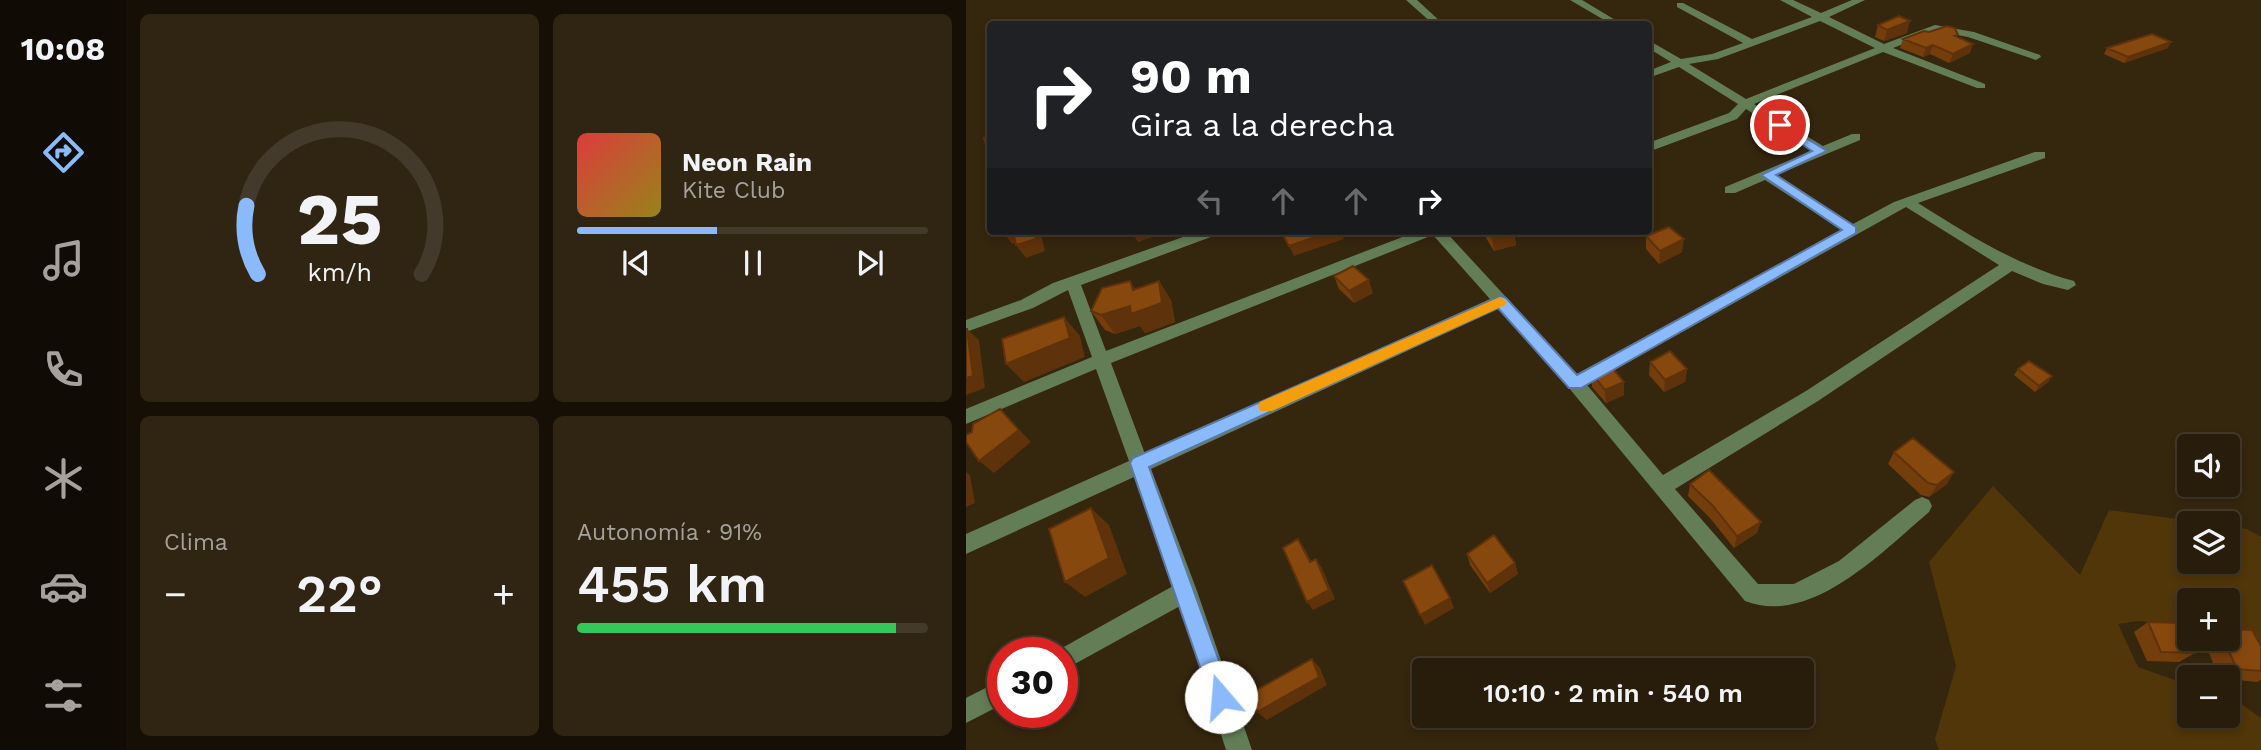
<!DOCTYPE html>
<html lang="es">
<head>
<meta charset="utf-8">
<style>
  body { margin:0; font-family:"Work Sans",sans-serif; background:#302513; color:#f1f3f6; height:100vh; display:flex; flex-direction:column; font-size:26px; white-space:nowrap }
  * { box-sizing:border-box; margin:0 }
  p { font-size:23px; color:#a5a19c }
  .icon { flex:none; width:38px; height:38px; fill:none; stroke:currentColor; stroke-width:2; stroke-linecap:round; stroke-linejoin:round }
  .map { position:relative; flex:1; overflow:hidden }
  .drawer { display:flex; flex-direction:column; gap:14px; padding:14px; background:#160f06; width:840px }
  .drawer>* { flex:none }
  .guide { position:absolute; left:21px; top:21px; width:665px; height:214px; border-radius:7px; box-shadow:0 4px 10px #0003,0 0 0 2px #443a2b; background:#202124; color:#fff; overflow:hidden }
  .buttons { position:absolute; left:1211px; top:434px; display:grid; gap:14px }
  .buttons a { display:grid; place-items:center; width:63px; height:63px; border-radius:7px; background:#281c0a; box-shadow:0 4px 10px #0003,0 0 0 2px #443a2b; font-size:35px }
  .speed { position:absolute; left:21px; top:637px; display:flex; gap:14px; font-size:35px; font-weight:700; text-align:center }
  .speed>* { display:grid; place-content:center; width:91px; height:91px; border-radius:50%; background:#281c0a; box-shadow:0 4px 10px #0003,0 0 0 2px #443a2b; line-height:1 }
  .speed .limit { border:10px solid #d22; background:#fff; color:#111 }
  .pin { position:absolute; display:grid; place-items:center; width:60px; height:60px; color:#fff; margin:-30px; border:4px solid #fff; border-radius:50%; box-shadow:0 2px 7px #0007 }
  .me { position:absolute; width:77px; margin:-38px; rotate:342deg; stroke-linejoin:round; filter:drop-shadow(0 0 5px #0008) }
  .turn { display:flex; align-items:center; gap:24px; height:147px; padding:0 28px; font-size:32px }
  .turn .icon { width:91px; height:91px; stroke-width:2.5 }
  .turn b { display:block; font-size:49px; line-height:60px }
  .lanes { display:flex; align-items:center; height:66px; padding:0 28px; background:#0003; justify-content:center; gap:35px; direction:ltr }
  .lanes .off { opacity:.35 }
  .big { font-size:52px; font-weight:600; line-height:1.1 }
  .drawer .tile { flex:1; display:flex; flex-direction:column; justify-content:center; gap:10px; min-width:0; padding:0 24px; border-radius:10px; background:#302513 }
  .drawer .dial { align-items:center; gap:0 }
  .dial svg { height:182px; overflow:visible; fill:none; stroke:#443a2b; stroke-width:7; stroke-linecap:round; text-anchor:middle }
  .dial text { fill:#f1f3f6; stroke:none }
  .song { display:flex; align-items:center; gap:21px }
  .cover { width:84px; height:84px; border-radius:10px; background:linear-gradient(135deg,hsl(0 70% 55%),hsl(50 70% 35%)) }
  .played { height:7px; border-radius:4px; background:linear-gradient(90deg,#8abafc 40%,#443a2b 40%) }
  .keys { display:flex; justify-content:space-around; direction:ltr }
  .heat { display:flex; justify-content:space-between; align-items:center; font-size:38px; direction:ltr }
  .charge { height:10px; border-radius:5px; background:linear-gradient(90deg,#34c759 91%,#443a2b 0) }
  .drawer .tiles { flex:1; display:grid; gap:14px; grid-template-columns:repeat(2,1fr) }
  .trip { position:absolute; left:446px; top:658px; width:402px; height:70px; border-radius:7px; background:#281c0a; box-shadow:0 4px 10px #0003,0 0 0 2px #443a2b; font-weight:600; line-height:70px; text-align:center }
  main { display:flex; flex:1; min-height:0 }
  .tabs { display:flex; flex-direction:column; width:126px; justify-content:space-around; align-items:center; background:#100b04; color:#a5a19c }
  .tabs .icon { width:49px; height:49px }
  .tabs .active { color:#8abafc }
  .tabs b { font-size:32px; color:#f1f3f6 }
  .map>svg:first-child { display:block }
  .green { fill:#503608 }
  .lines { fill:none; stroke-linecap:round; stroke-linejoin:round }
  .minor { fill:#637e57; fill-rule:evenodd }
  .wall { fill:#743e0c }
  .shaded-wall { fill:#5e320a }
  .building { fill:#87480e; stroke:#5e320a; stroke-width:2 }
  .route { fill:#8abafc; stroke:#5a79a4; stroke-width:2 }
  .slow { fill:#f59e0b }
</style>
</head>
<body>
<main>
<nav class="tabs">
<b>10:08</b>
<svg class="icon active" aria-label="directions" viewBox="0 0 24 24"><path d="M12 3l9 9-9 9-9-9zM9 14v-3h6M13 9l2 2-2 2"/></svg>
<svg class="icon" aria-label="music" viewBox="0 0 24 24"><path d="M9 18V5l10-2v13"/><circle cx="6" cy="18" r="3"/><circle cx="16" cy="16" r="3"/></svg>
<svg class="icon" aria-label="phone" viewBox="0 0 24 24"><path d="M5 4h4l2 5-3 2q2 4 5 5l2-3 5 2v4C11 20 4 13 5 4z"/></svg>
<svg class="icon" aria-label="climate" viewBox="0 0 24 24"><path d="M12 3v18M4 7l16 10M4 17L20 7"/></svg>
<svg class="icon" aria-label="car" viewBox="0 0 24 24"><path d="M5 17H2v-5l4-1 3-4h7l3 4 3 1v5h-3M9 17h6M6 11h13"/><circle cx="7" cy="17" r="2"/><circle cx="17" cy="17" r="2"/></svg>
<svg class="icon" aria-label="filters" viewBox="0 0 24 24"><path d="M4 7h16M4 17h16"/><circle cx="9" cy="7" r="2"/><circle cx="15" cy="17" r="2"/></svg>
</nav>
<section class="drawer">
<div class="tiles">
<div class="tile dial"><svg viewBox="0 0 100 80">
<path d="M14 69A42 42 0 1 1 86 69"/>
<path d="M14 69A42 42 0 0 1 9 39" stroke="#8abafc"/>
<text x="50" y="56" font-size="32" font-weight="700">25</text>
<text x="50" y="72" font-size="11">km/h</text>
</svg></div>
<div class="tile">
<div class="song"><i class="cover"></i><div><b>Neon Rain</b><p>Kite Club</p></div></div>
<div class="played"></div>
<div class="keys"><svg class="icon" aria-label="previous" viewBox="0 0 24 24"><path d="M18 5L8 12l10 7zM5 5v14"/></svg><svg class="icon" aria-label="pause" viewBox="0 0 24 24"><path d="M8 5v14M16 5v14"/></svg><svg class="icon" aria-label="next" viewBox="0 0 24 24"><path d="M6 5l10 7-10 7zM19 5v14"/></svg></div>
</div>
<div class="tile"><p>Clima</p>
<div class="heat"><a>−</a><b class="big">22°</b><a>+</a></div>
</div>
<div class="tile"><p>Autonomía · 91%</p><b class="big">455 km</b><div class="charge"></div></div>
</div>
</section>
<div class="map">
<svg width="1295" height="750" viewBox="0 0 1295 750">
  <rect width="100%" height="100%" fill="#35260e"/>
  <path class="green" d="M1027,486L1114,575L1143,510L1242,523H1223V562H1262V526L1281,529L1295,537V660L1275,629L1262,628V600H1223V625L1172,621L1152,624L1172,667L1223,685V716H1262V698L1274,703L1295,718V750H973L969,739L990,666L963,562Z"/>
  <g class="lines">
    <path class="minor" d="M440,0H451L477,24H467Z
      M604,0H616L656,24H645Z
      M814,0H827L855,13L886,0H899L863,17L918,44L969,25L1008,32L1074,55L1075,57L1070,60L1002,37L970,31L927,48L1019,84V88H1011L917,52L788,104L857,146L886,134H894V140L810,175L887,224L928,202L1069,152H1079V158L952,203C1003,235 1050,265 1108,281L1110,285L1102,290L1077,284L1046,271L852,401L709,489L792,584H828L873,561L949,500L956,497L963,500L966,506L963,512C917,551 845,627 779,601L603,388L532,309L185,469L231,591L286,750H260L214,606L96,671V653H87L207,586L168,477L0,554V534L163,461L130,369L0,424V409L126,357L102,290L67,308L0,332V320L55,300L87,283L234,231H255L253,234L115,285L140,351L452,231H479L611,374L876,230L799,180L769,193H759V187L846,151L780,109L771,119L682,152V143L763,113L772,104L713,67L682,78V71L705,62L682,48V40L715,59L746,54L777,43L711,7V3H717L786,39L846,17ZM854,21L909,48L780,99L723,64L752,59ZM940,207L1033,265L840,391L697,475L621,385ZM467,235L524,299L179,454L145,363Z
      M37,679V704L0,723V698Z"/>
  </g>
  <path class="wall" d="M912,25L941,33L918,41L909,37Z
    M992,35L991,37L1004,53L983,63L964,54L957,57L934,48L937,39Z
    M1141,48H1202L1158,63L1138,54Z
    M519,231H548L550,245L528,251L520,238Z
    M680,236L716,252L693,264L680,249Z
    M368,276L407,293L388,303L373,289Z
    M193,281L205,300L209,322L179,333L174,326L149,334L139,330L125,311L169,289Z
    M684,362L721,369L719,382L698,392L683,375Z
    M1052,369L1086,376L1082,382L1069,392L1048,375Z
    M626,374L658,382V395L640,403L626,387Z
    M928,452L981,484L963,497L955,495L922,464Z
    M724,484L791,533L768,548L744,518L722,496Z
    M501,554L549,563L552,574L524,593L504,565Z
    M1182,622L1229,653L1213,662L1181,661L1168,632Z
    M1237,639H1262L1295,646V680L1291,682L1262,679V677H1253Z"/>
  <path class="shaded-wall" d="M944,21L941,33L918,41L921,30Z
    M1205,42L1202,48L1158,63L1162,57Z
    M1007,44L1004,53L983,63L987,54Z
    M967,45L964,54L957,57L960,48Z
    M39,231H48L56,241L46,244L37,232Z
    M68,231H78V234L75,235L79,251L60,258L50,245Z
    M165,231H204L172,242Z
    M367,231H375L378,239L328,256L323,246Z
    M548,232L550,245L528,251L526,238Z
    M718,239L716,252L693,264L694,251Z
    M403,280L407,293L388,303L383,291Z
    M164,281L177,301L193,281L205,300L209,322L179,333L174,326L149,334L135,315L167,290Z
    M98,317L114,336L119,357L58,382L40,364Z
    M1,329L13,340L19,388L0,395Z
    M721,369L719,382L698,392L699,380Z
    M1086,376L1082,382L1069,392L1073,386Z
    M658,382V395L640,403L639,390Z
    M34,409L65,442L28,473L13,461Z
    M0,472L4,475L9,503L0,507Z
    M988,472L981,484L963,497L971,485Z
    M125,508L143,525L161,574L119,597L99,582Z
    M795,522L791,533L768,548L771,536Z
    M332,539L339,549L350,571L344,562Z
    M350,559L356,568L369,599L347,610L341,602Z
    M549,563L552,574L524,593L521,583Z
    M484,598L488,608L459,625L454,615Z
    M346,659L354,668L361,685L301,720L291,712Z"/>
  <path class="building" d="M933,16L944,21L921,30L912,25Z
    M981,26L989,28L992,35L989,36L1007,44L987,54L967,45L960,48L937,39L958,31L963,32Z
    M1186,34L1205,42L1162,57L1141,48Z
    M24,136V157L18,138Z
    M24,178V203L23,204L20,179Z
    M703,227L718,239L694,251L680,236Z
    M47,231H68L70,239L50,245Z
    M318,231H367L323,246L315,232Z
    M522,231H548V232L526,238Z
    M387,266L403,280L383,291L368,276Z
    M164,281L167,290L193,281L196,303L165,314L164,306L135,315L125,311L136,288Z
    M98,317L104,338L40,364L36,339Z
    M0,329H1L7,376L0,378Z
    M704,351L721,369L699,380L684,362Z
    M1063,361L1086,376L1073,386L1052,369Z
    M644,365L658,382L639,390L626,374Z
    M34,409L53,430L13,461L0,442V435L6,432L7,424Z
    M947,438L988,472L971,485L962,483L928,452Z
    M743,470L795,522L771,536L747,506L724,484Z
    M125,508L143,558L99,582L83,529Z
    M528,535L549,563L521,583L501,554Z
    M332,539L344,562L350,559L363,590L341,602L317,548Z
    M466,565L484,598L454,615L437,581Z
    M1182,622L1214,623L1229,653L1195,652Z
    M1262,629L1286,630L1295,646V671L1271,669L1257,639H1262Z
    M346,659L353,677L291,712L285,693Z"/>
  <path class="route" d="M814,122L861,151L810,175L890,227V233L615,388H603L532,308L183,467L266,697L263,705L255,708L247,705L164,463L167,458L535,296L540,298L611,375L876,230L795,175L846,151L810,127L809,125Z"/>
  <path class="slow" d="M534,297L541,302L539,305L306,411H294L292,406L294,402Z"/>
</svg>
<div class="buttons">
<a><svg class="icon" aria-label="sound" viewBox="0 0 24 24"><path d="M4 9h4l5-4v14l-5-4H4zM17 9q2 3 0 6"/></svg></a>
<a><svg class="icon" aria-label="layers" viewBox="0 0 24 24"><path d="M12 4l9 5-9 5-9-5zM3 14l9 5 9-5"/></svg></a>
<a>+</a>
<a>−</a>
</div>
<div class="speed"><div class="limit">30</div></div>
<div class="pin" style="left:814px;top:125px;background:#d93025"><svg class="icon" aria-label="arrive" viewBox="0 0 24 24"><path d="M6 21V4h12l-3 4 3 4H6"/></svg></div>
<svg class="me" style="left:255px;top:697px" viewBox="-20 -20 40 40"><circle r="19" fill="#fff"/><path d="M0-13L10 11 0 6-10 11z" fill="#8abafc"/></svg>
<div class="trip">10:10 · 2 min · 540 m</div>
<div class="guide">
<div class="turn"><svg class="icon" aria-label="right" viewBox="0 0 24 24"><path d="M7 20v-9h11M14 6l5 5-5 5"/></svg><div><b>90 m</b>Gira a la derecha</div></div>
<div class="lanes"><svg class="icon off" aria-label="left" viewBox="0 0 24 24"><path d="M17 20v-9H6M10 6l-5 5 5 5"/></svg><svg class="icon off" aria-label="ahead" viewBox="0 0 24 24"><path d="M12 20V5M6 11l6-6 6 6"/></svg><svg class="icon off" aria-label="ahead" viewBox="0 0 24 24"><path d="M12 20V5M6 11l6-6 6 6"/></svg><svg class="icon" aria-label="right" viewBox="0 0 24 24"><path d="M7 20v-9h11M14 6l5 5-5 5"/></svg></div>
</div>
</div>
</main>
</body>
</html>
